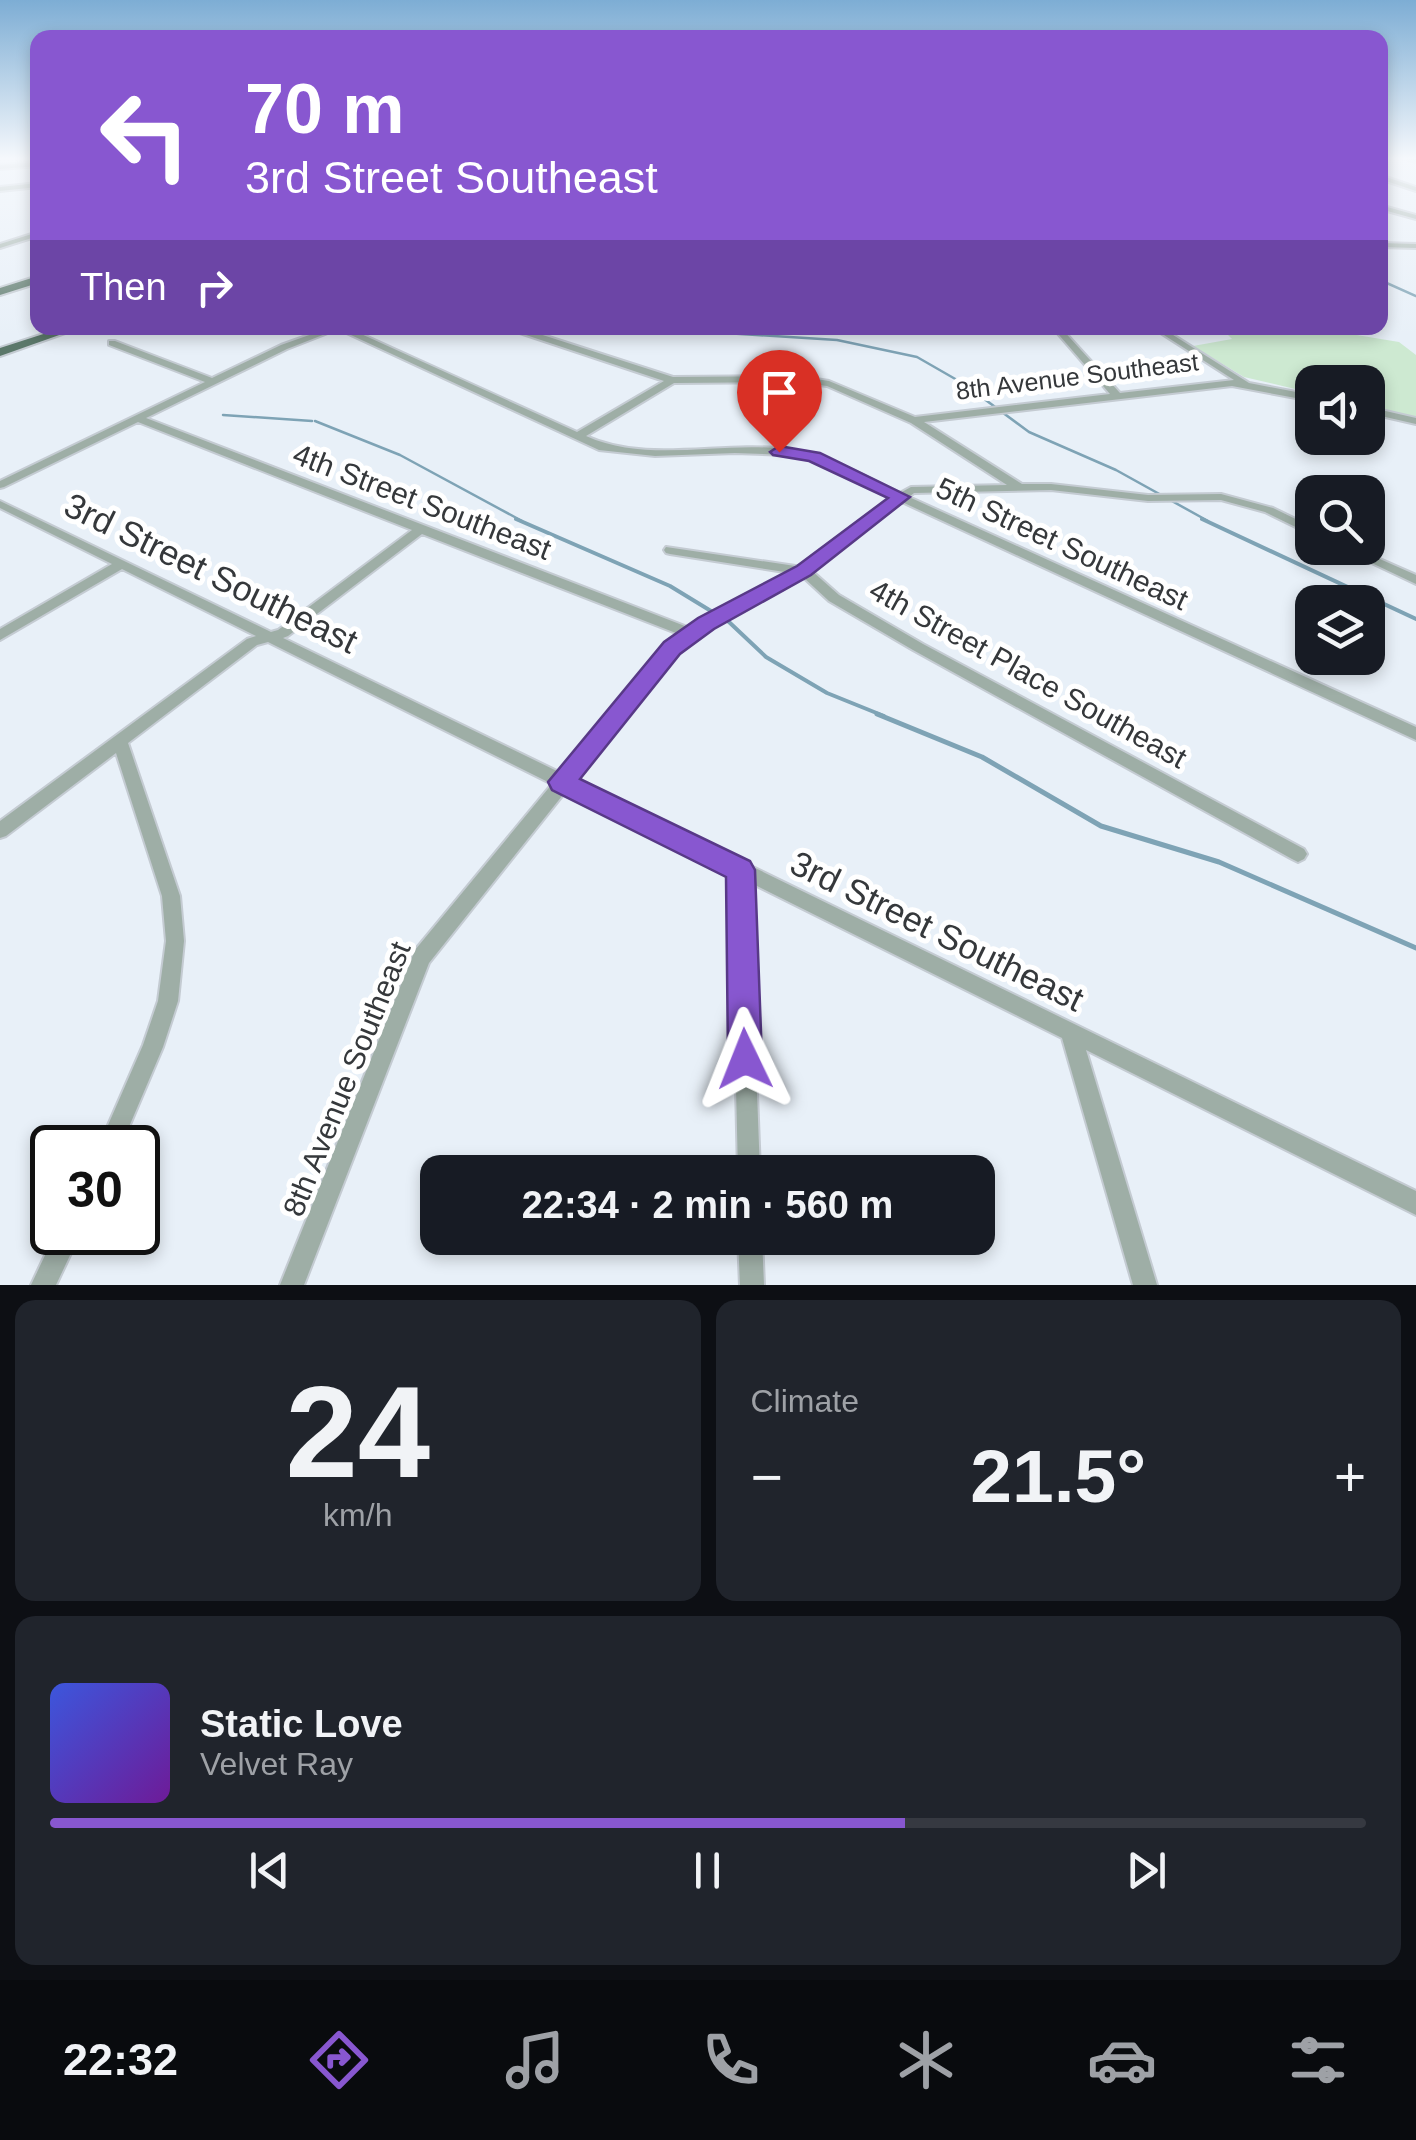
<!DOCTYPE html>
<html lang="en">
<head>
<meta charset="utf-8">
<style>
  body { margin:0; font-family:Helvetica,sans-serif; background:#20242c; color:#f1f3f6; height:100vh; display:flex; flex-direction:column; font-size:38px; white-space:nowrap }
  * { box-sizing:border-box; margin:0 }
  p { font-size:32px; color:#9ea1a6 }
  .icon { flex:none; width:55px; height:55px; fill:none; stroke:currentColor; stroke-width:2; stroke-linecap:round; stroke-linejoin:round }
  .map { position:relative; height:1285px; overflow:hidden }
  .drawer { display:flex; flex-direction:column; gap:15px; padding:15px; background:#0d0f14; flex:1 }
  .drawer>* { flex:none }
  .top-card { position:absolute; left:30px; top:30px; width:1358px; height:305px; border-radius:20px; box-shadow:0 5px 15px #0003; background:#8857d0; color:#fff; overflow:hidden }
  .buttons { position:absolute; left:1295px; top:365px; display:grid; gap:20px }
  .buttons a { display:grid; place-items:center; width:90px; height:90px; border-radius:20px; background:#171b24; box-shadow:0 5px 15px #0003; font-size:50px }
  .speed { position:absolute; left:30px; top:1125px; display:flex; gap:20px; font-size:50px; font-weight:700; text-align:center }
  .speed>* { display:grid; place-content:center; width:130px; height:130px; border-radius:50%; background:#171b24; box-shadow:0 5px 15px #0003; line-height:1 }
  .speed .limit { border:5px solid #111; border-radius:15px; background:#fff; color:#111 }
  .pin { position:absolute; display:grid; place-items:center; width:85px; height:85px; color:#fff; margin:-102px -42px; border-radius:50% 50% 50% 0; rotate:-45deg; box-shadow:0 0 10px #0007 }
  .pin .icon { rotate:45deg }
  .me { position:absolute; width:110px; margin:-55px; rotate:358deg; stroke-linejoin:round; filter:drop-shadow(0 0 8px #0008) }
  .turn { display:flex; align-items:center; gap:35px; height:210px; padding:0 50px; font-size:45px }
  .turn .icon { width:130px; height:130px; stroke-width:2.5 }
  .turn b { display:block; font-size:70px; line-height:85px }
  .then { display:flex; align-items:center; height:95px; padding:0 50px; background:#0003; gap:20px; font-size:38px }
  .big { font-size:75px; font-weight:600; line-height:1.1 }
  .drawer .widget { flex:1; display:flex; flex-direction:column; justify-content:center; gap:15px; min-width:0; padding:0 35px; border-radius:20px; background:#20242c }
  .drawer .dial { align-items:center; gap:0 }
  .dial b { font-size:130px; line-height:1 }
  .song { display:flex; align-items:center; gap:30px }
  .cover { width:120px; height:120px; border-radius:15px; background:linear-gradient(135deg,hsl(230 70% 55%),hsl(280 70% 35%)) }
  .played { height:10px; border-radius:5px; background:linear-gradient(90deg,#8857d0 65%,#363941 65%) }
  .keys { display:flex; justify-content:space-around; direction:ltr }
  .heat { display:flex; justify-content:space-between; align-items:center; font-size:55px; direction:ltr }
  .drawer .tiles { flex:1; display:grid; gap:15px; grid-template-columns:1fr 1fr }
  .widget:last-child { grid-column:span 2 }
  .trip { position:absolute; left:420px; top:1155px; width:575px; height:100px; border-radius:20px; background:#171b24; box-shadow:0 5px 15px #0003; font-weight:600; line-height:100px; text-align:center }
  .tabs { display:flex; height:160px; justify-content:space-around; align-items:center; background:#090b0e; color:#9ea1a6 }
  .tabs .icon { width:70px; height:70px }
  .tabs .on { color:#8857d0 }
  .tabs b { font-size:45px; color:#f1f3f6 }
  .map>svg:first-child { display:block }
  .green { fill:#cde9d1 }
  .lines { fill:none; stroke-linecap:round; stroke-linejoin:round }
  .stream-far2 { stroke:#7ea3b5; stroke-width:2.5 }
  .stream-far1 { stroke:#7ea3b5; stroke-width:4 }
  .stream { stroke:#7ea3b5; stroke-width:5 }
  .street-casing { stroke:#c4cbd2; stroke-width:4 }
  .primary-casing { stroke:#c4cbd2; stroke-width:4 }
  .street { fill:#9eaea6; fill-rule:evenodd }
  .primary { fill:#5b786a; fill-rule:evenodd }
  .route { fill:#8857d0; stroke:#583987; stroke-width:2.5 }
  .labels { text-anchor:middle; stroke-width:10; stroke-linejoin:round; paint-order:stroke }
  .far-street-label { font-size:25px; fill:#35383b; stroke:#fff }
  .street-label { font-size:30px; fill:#35383b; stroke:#fff }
  .near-street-label { font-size:35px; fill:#35383b; stroke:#fff }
</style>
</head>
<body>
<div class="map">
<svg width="1416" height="1285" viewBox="0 0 1416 1285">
  <rect width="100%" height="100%" fill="#e8f0f8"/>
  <path class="green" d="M1320,329L1399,342L1416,355V417L1368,406V382H1312V393L1244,377L1193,346L1232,339L1224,331Z"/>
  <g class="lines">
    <path class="stream-far2" d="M1380,280L1416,296
      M646,328L837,340L917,357L964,384L1029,432L1116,470L1208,521
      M223,415L312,421
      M315,421L400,455L522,521"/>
    <path class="stream-far1" d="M516,519L670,586L729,622L766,657L827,693L884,716
      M1202,519L1416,619"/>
    <path class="stream" d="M877,714L982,757L1101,826L1219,862L1416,948"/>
    <g class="street-casing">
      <path id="street" d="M1401,157L1416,158V162L1402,158Z
        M38,162V166L0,169V165Z
        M1380,175L1416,187V191L1380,179Z
        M38,183V187L0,191V187Z
        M1380,205L1416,215V219L1380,209Z
        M38,232V236L0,248V244Z
        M1380,243L1416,244V248L1380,247Z
        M329,328H348L577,432L664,381L511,330L510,328H521L673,377L796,376L829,381L915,417L1110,394L1053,328H1061L1120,393L1234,380L1153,328H1162L1249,383L1312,395V401L1232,386L924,422L1022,484H1051L1148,495L1221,494L1273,508L1312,527V535L1265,512L1221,500L1148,501L1051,490L914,493L909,497L1416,727V740L902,502L812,571L839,595L923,644L1304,849L1307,854L1304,859L1298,862L1292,859L913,650L829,601L803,577L711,627L677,651L575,780L1416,1191V1215L1086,1050L1157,1285H1133L1062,1038L749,882L760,1172H738L731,873L566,791L429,963L304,1285H280L415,950L552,784L268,642L257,645L128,743L180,896L184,941L178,1001L163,1047L120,1148H98L143,1045L158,1001L166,941L162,896L116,753L6,836L0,838V821L247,639L256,636L122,569L0,640V629L112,564L0,508V501L271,632L278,630L412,530L138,422L4,487L0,488V481L205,382L109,345V341H115L212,378L281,345ZM338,329L599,450L655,456L735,453L787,455L810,460L893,498L802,567L666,547L664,550L666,553L670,554L791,573L690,628L146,418L287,349ZM796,382L827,386L911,423L1007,485L911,487L900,493C863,476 826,453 785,449C719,441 648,464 586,436L674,383ZM422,534L681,635L667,645L561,773L283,638L288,636Z
        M1368,407L1416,418V424L1368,413Z
        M1318,438H1328L1330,442L1325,445L1321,444Z
        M1340,548H1355L1416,575V584Z
        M56,1232H81L56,1285H31Z
        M738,1238H762L764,1285H740Z"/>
    </g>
    <g class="primary-casing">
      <path id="primary" d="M38,276V283L0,295V288Z
        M62,328H79L0,356V348Z"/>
    </g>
    <use href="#street" class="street"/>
    <use href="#primary" class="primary"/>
  </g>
  <linearGradient id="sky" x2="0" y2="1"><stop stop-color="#7dadd4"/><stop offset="0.47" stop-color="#f5f8fc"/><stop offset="1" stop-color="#f5f8fc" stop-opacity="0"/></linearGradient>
  <rect width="1416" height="337" fill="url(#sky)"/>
  <path class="route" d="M779,446L820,453L910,497L811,575L714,629L680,654L580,779L750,861L755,870L762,1059L757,1071L745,1076L733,1071L728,1059L726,877L552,790L548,782L664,642L698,618L797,566L888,498L809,461L773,455L770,452Z"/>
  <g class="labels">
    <g class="far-street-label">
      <text transform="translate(1077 376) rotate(-7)" y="9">8th Avenue Southeast</text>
    </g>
    <g class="street-label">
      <text transform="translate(422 502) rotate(21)" y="10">4th Street Southeast</text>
      <text transform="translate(1062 544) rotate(25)" y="10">5th Street Southeast</text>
      <text transform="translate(1028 674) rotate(29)" y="10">4th Street Place Southeast</text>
      <text transform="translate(347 1079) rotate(-68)" y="10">8th Avenue Southeast</text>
    </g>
    <g class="near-street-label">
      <text transform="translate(211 573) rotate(26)" y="12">3rd Street Southeast</text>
      <text transform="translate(937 931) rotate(26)" y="12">3rd Street Southeast</text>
    </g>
  </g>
</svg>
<div class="buttons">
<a><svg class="icon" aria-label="sound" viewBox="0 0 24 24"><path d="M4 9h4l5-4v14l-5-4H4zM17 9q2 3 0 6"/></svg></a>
<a><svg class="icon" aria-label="search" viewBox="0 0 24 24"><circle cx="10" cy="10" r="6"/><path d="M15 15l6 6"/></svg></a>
<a><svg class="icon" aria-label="layers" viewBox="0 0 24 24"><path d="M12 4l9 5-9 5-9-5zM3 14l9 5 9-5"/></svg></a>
</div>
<div class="speed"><div class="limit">30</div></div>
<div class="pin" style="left:779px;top:452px;background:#d93025"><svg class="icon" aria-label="arrive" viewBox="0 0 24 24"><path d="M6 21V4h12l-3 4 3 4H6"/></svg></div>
<svg class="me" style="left:745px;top:1059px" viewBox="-20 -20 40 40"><path d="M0-17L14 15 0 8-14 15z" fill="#8857d0" stroke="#fff" stroke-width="4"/></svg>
<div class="trip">22:34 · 2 min · 560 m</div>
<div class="top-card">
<div class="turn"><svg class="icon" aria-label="left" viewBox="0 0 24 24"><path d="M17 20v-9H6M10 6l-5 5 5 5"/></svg><div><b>70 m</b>3rd Street Southeast</div></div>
<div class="then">Then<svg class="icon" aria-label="right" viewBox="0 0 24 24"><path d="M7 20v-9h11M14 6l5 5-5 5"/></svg></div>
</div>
</div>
<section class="drawer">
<div class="tiles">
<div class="widget dial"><b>24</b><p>km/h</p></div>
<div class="widget"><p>Climate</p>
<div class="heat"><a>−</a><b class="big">21.5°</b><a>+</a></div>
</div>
<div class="widget">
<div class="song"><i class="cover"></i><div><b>Static Love</b><p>Velvet Ray</p></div></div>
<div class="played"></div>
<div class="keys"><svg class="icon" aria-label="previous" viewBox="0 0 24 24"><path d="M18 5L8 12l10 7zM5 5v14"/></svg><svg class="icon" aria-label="pause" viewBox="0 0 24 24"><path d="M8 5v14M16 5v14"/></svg><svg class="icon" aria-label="next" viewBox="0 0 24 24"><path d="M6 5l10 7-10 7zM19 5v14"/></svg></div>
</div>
</div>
</section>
<nav class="tabs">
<b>22:32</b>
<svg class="icon on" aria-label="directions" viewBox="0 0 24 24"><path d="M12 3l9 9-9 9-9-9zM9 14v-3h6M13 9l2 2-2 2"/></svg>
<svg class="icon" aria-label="music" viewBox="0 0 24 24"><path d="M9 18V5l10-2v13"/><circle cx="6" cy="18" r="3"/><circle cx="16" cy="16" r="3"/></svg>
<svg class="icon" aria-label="phone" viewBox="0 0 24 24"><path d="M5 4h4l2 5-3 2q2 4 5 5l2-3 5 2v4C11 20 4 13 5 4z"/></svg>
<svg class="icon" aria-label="climate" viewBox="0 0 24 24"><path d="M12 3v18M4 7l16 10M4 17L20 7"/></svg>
<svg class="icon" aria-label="car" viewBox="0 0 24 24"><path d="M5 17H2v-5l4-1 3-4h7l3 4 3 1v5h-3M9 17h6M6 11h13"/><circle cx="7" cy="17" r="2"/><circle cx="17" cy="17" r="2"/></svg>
<svg class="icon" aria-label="filters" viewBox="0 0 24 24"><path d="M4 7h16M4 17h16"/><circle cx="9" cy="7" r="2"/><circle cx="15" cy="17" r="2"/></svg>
</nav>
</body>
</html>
